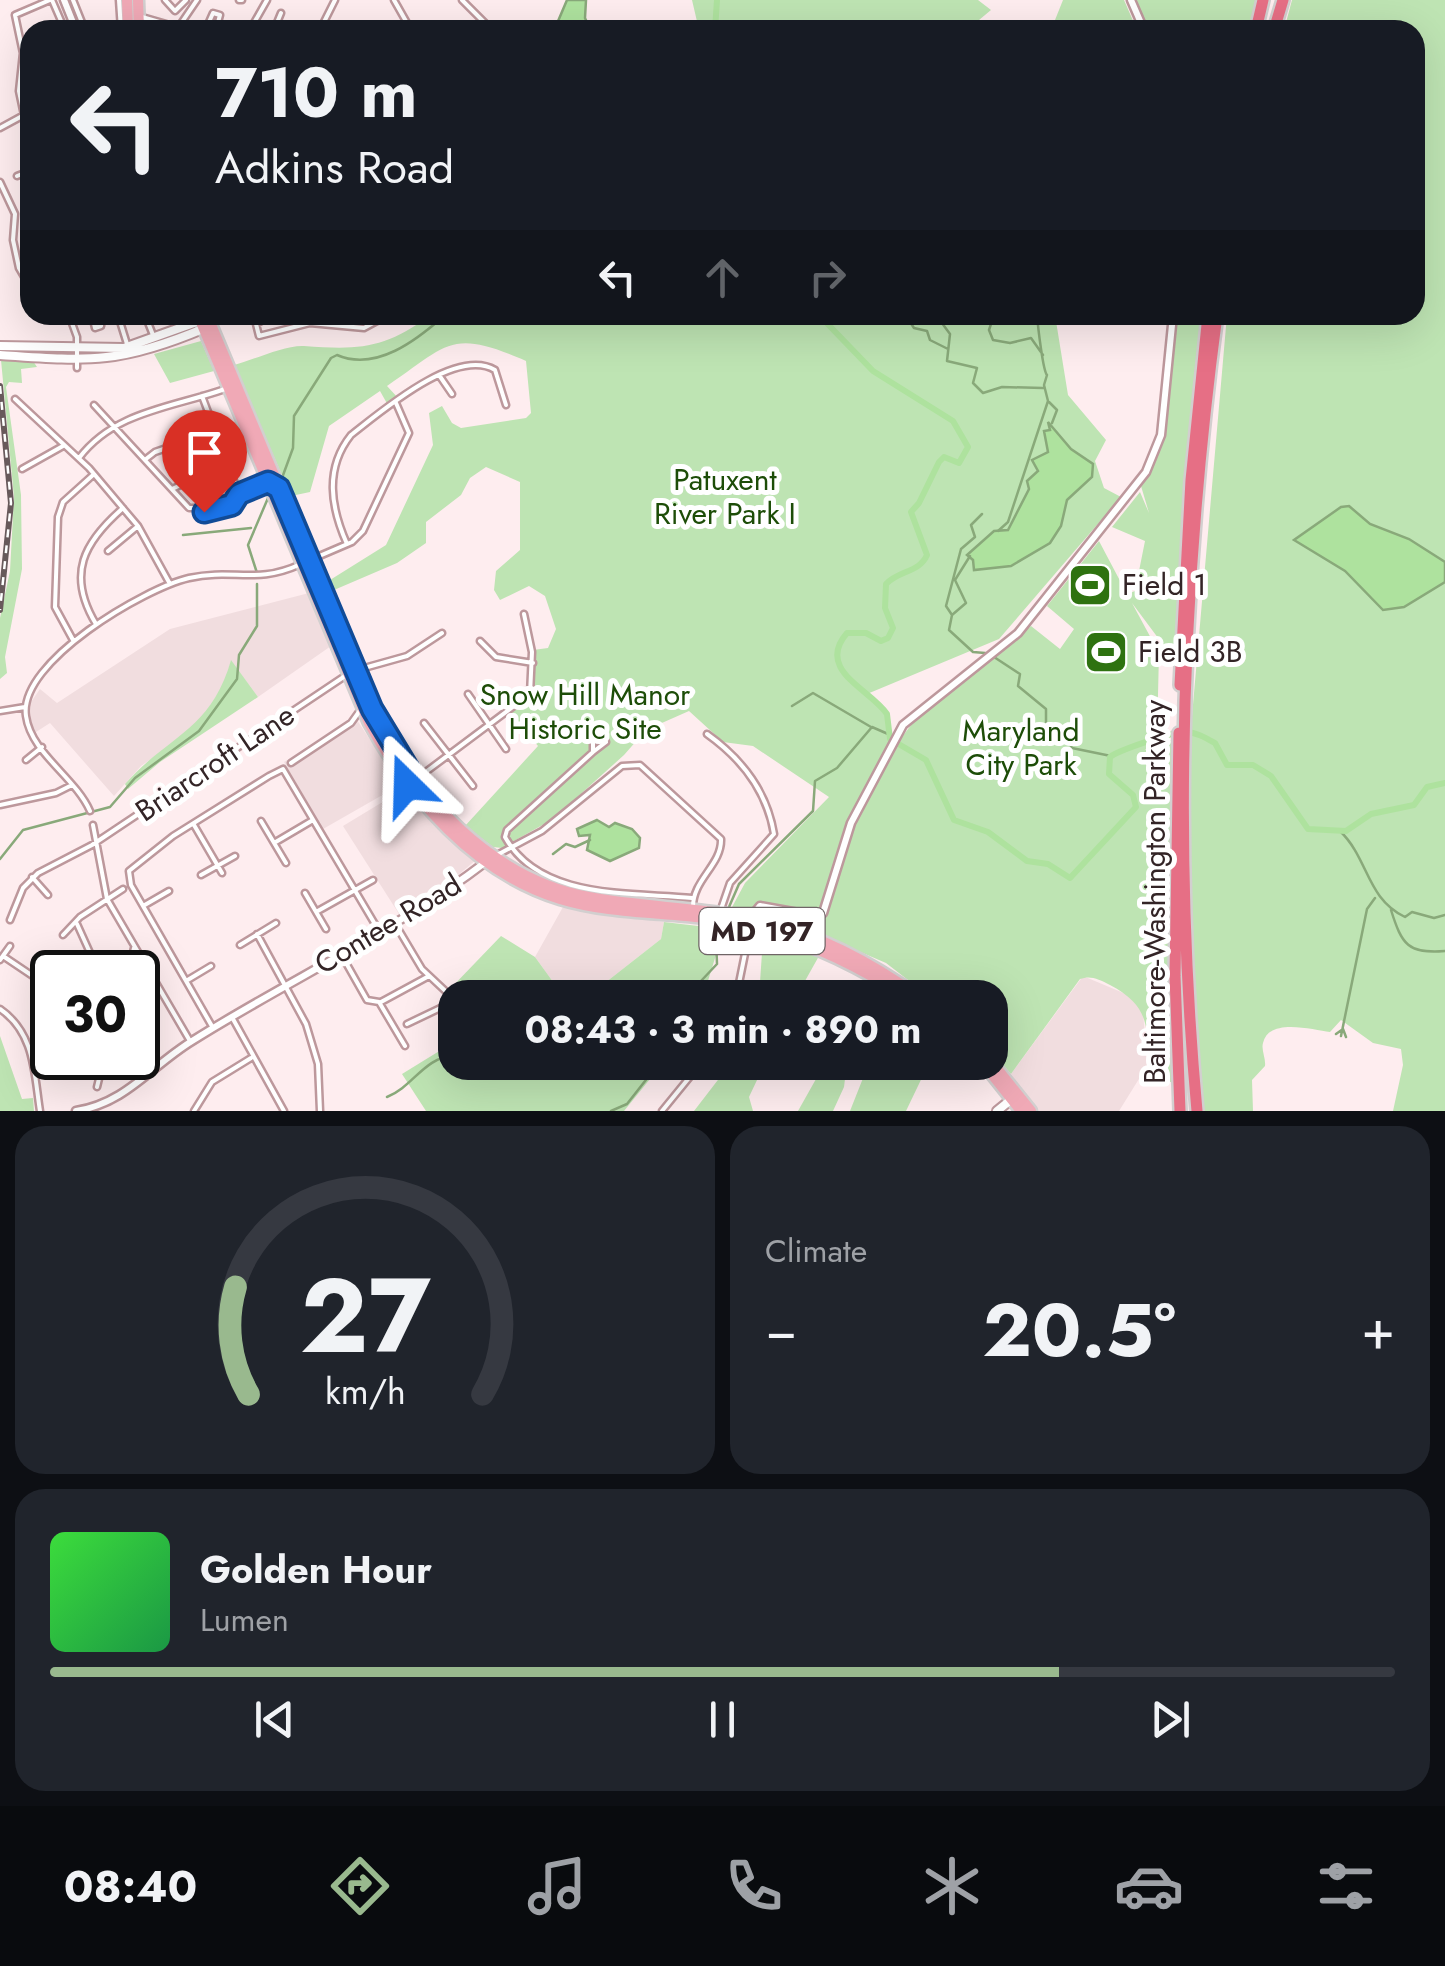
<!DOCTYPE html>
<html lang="en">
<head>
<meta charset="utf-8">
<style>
  body { margin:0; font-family:Jost,sans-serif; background:#20242c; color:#f1f3f6; height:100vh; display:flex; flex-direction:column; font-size:38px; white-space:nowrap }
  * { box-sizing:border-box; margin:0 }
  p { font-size:32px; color:#9ea1a6 }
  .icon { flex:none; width:55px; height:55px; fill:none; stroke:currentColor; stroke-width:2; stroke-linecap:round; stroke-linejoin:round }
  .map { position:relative; height:1111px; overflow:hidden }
  .panel { display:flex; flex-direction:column; gap:15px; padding:15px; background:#0d0f14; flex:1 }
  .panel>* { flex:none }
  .guide { position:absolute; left:20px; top:20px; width:1405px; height:305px; border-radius:30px; box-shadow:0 10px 40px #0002; background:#171b24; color:#f1f3f6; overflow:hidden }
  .speed { position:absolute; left:30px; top:950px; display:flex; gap:20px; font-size:50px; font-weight:700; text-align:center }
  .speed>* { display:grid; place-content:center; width:130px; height:130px; border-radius:50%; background:#171b24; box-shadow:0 10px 40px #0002; line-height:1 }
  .speed .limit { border:5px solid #111; border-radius:15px; background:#fff; color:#111 }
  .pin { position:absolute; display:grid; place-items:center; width:85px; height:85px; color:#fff; margin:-102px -42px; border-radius:50% 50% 50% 0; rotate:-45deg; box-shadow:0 0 10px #0007 }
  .pin .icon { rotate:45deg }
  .me { position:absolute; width:110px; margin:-55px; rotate:338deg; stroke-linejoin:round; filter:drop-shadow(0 0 8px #0008) }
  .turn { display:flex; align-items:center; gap:35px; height:210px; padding:0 30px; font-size:45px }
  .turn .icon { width:130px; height:130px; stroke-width:2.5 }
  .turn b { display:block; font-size:70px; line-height:85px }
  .lanes { display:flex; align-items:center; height:95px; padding:0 30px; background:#0003; justify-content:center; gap:50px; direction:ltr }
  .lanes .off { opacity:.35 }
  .big { font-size:75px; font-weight:700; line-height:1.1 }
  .panel .widget { flex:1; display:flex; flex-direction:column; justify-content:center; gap:15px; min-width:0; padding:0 35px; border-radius:30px; background:#20242c }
  .panel .dial { align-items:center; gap:0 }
  .dial svg { height:260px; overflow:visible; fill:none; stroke:#363941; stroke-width:7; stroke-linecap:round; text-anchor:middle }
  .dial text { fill:#f1f3f6; stroke:none }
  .song { display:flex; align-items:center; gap:30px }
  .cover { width:120px; height:120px; border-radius:15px; background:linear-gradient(135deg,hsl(120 70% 55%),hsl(140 70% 35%)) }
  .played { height:10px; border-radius:5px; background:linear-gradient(90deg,#99b98e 75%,#363941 75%) }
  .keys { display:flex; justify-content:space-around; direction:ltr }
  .heat { display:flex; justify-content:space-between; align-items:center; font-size:55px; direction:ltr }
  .panel .tiles { flex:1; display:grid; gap:15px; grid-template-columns:1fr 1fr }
  .widget:last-child { grid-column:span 2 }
  .trip { position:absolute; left:438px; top:980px; width:570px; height:100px; border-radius:30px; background:#171b24; box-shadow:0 10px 40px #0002; font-weight:700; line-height:100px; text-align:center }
  .tabs { display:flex; height:160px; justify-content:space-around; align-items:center; background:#090b0e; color:#9ea1a6 }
  .tabs .icon { width:70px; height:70px }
  .tabs .current { color:#99b98e }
  .tabs b { font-size:45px; color:#f1f3f6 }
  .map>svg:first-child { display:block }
  .built { fill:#f1dddf }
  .green { fill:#bee4b3 }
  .water { fill:#aee29e; stroke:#89a97a; stroke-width:2.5 }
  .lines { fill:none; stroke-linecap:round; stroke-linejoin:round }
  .stream { stroke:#89a97a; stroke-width:2.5 }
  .river { stroke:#aee29e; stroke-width:6 }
  .minor-casing { stroke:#bd989c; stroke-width:9 }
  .tertiary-casing { stroke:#bd989c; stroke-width:11 }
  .secondary-casing { stroke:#bd989c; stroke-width:12 }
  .primary-casing { stroke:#d2cfcf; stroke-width:15 }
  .motorway-casing { stroke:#d2cfcf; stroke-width:16 }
  .minor { stroke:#fff; stroke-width:4 }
  .tertiary { stroke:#fff; stroke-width:6 }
  .secondary { stroke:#fff; stroke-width:8 }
  .primary { stroke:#f0a9b6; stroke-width:10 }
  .motorway { stroke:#e66f85; stroke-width:11 }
  .rail-casing { stroke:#68595b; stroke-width:6 }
  .rail { stroke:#fff; stroke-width:2.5; stroke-dasharray:8; stroke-linecap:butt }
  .route-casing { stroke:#114b97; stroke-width:25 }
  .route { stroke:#1a73e8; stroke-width:18 }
  .labels { text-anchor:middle; stroke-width:10; stroke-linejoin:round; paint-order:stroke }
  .shield { fill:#fff; stroke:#706667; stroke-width:2.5 }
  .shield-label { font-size:28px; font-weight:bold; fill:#332426 }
  .park-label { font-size:30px; fill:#1d4d08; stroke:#fff }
  .poi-label { font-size:30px; fill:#332426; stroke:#fff; text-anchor:start }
  .street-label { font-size:30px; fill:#332426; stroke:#fff }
</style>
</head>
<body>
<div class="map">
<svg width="1445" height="1111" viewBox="0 0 1445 1111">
  <rect width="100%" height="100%" fill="#feedef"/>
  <path class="built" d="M309,593L331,646L258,697L231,661L224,684L197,726L141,766L114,796L50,723L36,732L30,725L31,702L40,689L57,703L170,629Z
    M355,717L400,785L323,829L284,762Z
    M404,789L477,859L443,888L399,914L343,826Z
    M563,907L664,922L661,939L587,997H564L535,957Z
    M1083,976L1133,997L1143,1011L1147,1066L1119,1111H1037L1011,1074Z"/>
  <path class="green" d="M692,0H978L991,10L967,30H699Z
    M1063,0H1124L1137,30H1051Z
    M1135,0H1258L1250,30H1148Z
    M1292,0H1445V1111H1393L1403,1065L1401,1049L1373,1043L1341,1020L1330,1032C1313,1030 1269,1017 1263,1043C1261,1050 1266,1058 1265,1066L1252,1080L1253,1111H1202L1192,980L1190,739L1227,315H1415V30H1284Z
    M431,315H1055L1068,395L1106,440L1095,461L1104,488L1121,497L999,639L867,694L887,714L888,737L896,745L917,717L1031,626L1060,649L1074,629L1047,606L1099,541L1127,594L1135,591L1145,541L1112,527L1140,492L1149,513L1141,486L1162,443L1177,315H1203L1173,658L1132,603L1159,653L1157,736L1145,750L1173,739L1171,1082L1148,1081C1146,1035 1156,1009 1110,985C1099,979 1090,975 1080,979L1011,1074L990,1050V998L930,997L886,963L823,936L731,909L745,883L829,797L753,746L723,742L689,711L646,730L624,755L553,819L502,848L493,847L465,826L538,746L511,714L533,688V650L548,648L556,629L545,596L529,586L500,600L494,590L496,571L520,550V482L486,467L470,478L461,495L426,522V543L397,563L334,590L330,580L386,545L433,445L429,413L442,406L452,423L461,428L526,418L531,413L526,361C450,328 449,344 387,386L399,399L389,407L380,391L329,426L310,492L291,496L234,365C254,360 284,345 304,346C360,350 384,349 431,315Z
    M201,341L214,371L170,383L154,354Z
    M1,360L33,361L37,367L21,369L22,383L9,382L6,387L21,495L22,569L5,657L7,673L0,679V618L10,571L14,497Z
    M231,660L258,697L160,762L128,789L125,784C167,736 211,731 231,660Z
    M664,922L724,929L703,997H587L661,939Z
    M501,936L535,957L564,997H460L450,989Z
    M763,938L819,956L796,997H759Z
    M0,1036L22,1099L33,1098L34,1111H0Z
    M441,1050H455V1062L663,1063L624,1111H426L402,1074Z
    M731,1063H765L749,1097L753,1111H694Z
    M825,1063H847L844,1087L833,1111H798Z
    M869,1063H929L906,1111H850Z"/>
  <path class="water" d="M567,0H586L585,18L590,29L556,26Z
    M1048,422L1071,449L1093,464L1092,477L1067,500L1061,526L1050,543L1011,566L974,570L973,560L967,555L994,531L1008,530L1029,489L1027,481L1038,471L1032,460L1048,452L1044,431L1050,430Z
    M1349,506L1370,524L1409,539L1445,562V582L1404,607L1383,610L1345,571L1294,540L1341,507Z
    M597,820L609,827L615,823L632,829L640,838L639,848L610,861L587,850L590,835L579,836L577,829Z"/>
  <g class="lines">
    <path class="stream" d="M887,315H890
      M893,315L908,319L914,328L927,331L930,340L948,349
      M936,315L950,334L947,361L977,368L973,383L983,393L1002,387L1043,388
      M994,315L989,330L993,340L1010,343L1031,338L1043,355
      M1049,402L1057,410L1052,423
      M282,478L293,448L294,416L331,358L337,355C376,372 417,340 445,315
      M982,514L971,525L975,537L961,549L946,606L952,615L949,630L973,652L985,653
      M998,531L1008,522L1048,401L1044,385L1047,375C1043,371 1038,327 1037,315
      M183,535L251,528
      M257,573L248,545L268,498
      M952,615L966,603L955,580L970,556
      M994,657L1020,674L1018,686L1046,709V725L1067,739L1072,748L1111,756
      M792,706L813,693L871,727
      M1340,831C1369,859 1366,898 1405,917L1412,912L1434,918L1445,915
      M553,854L566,844L575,847L590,840
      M0,859L23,830L110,807L135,778L199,731L237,679L239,655L257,626V584
      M729,907L739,884L813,811L815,781L837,768L872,727L888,734
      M1391,910C1402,945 1408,954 1445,951
      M615,998L628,992L698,993L701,981L717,964L716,937L721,930
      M1336,1034L1343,1029L1346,1037
      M1341,1036L1367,909L1375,898
      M387,1097C414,1086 423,1058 455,1055
      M611,1111L627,1104L660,1062"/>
    <path class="river" d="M715,30L717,0
      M819,315L873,371L953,421L968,447L959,463L944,457L939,462L919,503L911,512L927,555C919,573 899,570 886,584L885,608L893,628L888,638L881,641L866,633H847C815,670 870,689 887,714L890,739L926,760L954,820L988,832L1027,861L1048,864L1070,878L1136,807L1133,795L1109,774L1110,757C1117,751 1174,731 1185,732C1196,732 1206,738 1215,743L1227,765H1253L1271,776L1308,829L1346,831L1371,814L1414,805L1427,787L1445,783"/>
    <g class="minor-casing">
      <path id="minor" d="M52,0L65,30
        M73,0L85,30
        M119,0L121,30
        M165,0L175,11L186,0
        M239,0H242
        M394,0L411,30
        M462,0L492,30
        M213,13L220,15L217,26L209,22Z
        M142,17L187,30
        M180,25L197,0
        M217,30V26L229,30
        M250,30L267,0
        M274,30L281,13
        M320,30L335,0
        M0,128L24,115L19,91L23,53L15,15L50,0
        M17,176L30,171
        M0,182L15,214L13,240L19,268L30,287
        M69,315L77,337V368
        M92,315L95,328L101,326L102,315
        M118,315L127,344
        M145,315L153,335
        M268,317L256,324L259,336L310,323L364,328L388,315
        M439,375L452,394
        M202,396L239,494
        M15,399L89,468L138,526L170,584
        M94,405L189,508H223L239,494L267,483
        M79,458C115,411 171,408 225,389
        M146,459L155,452L215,431
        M22,469L63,446
        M172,489L227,464
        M347,544C331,508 324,469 351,435C382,411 456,347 495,370L506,405
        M108,551L138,526
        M310,560L352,542L363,531L409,433L396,403
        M96,624C66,574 84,542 123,508
        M73,640L55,607L58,517L63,502L93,475
        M480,641L496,657L533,663
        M357,670L407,656L442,633
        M468,694L506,749
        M0,711L25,707
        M424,723L473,786
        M707,734C742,759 767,791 774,834L730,883L720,912
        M599,736L606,742L593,752V739Z
        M593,752L507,830L505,837C540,900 630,892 692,898
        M26,760L42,747
        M291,763L351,723L361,709
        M419,777L530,694L532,652L524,614
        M0,805L56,793L72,785
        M90,811C75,777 31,753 26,716C18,662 145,588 189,578C235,568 255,585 301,564
        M261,821L286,863
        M93,825L107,899L190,1041
        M194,825L222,873
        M274,843L313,820
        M497,855L542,831L622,766L640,765L721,839C722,865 692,880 693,908
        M201,875L235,856
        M32,877L48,895
        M305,893L326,929
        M143,906L169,891
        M316,912L373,880
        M10,920L23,888L38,873L92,845L348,674
        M394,922L422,969L455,1000
        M77,924L91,955
        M257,934L306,1024L318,1064L320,1111
        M63,935L80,917L123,889
        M240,945L276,923
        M341,954L367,1000L379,1002
        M3,956L52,989
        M0,960L10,946
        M128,972L134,948
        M186,981L211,966
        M736,998L750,929
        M379,1002L405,1046
        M381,1002L429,976
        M0,1009C35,1033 34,1073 40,1111
        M233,1019L284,1111
        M407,1024L455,1001
        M213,1028L131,885L129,871L173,836L269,776L283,769L379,931
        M97,1087L104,1058
        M194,1111L212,1082L251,1058
        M662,1111L702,1062"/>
    </g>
    <g class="tertiary-casing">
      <path id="tertiary" d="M64,0L76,30
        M1131,0L1144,30
        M751,917L760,906L815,916L823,913L851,823L903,725L1018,633L1146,472L1161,435L1173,315
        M76,1111C126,1103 151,1066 192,1041C289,980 396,931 487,861"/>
    </g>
    <g class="secondary-casing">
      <path id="secondary" d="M0,346L124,348L205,319
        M0,355C90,361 120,364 205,328
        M997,1111L1013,1098"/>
    </g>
    <g class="primary-casing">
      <path id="primary" d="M127,0L128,30
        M138,0L139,30
        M198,315L369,723C410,798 475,873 560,899C609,914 661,912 711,919C781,930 847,958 907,998
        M207,315L372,709C414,795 491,879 589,897C647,908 706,907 763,921C819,935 874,964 921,998
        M990,1060L1031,1111
        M982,1062L1021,1111"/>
    </g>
    <g class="motorway-casing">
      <path id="motorway" d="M1256,30L1263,0
        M1274,30L1283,0
        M1180,685L1191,480L1208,315
        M1179,733L1175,976L1180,1111
        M1197,1111C1173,848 1182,577 1217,315"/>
    </g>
    <use href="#minor" class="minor"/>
    <use href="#tertiary" class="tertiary"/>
    <use href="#secondary" class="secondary"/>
    <use href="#primary" class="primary"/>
    <use href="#motorway" class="motorway"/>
    <g class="rail-casing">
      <path id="rail" d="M0,386L11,503L0,610"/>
    </g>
    <use href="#rail" class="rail"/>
  </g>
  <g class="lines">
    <g class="route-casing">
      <path id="route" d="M204,512L232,505L239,494L268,482L279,488L372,709L415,780L407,785"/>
    </g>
    <use href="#route" class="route"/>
  </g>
  <defs>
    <g id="stadium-square" transform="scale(2.25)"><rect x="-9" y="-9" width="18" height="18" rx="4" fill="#2e7210" stroke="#fff"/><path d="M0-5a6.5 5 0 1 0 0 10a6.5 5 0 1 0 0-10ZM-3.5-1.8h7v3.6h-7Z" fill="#fff"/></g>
  </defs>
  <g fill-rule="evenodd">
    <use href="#stadium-square" x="1090" y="585"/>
    <use href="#stadium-square" x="1106" y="652"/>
  </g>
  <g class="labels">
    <rect class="shield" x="699.5" y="908" width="125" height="46" rx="8"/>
    <g class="shield-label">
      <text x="762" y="941">MD 197</text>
    </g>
    <g class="park-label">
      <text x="725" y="490">Patuxent<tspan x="725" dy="34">River Park I</tspan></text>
      <text x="585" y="705">Snow Hill Manor<tspan x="585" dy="34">Historic Site</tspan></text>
      <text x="1021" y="741">Maryland<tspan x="1021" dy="34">City Park</tspan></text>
    </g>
    <g class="poi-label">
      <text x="1122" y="595">Field 1</text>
      <text x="1138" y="662">Field 3B</text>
    </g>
    <g class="street-label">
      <text transform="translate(215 763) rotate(-34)" y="10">Briarcroft Lane</text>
      <text transform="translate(1155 892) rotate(-90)" y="10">Baltimore-Washington Parkway</text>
      <text transform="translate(388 924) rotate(-31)" y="10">Contee Road</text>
    </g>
  </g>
</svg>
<div class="speed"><div class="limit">30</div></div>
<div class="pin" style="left:204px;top:512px;background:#d93025"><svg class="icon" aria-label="arrive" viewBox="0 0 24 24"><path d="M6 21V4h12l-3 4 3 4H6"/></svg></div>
<svg class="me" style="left:407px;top:785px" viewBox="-20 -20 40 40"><path d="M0-17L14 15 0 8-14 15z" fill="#1a73e8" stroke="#fff" stroke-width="4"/></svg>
<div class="trip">08:43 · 3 min · 890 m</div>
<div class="guide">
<div class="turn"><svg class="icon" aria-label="left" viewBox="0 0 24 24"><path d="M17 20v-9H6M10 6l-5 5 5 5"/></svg><div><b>710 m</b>Adkins Road</div></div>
<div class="lanes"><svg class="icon" aria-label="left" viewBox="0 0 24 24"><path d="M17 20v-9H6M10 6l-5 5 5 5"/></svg><svg class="icon off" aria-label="ahead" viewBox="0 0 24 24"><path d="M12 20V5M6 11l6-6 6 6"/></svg><svg class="icon off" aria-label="right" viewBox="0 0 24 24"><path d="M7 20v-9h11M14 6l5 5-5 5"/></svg></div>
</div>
</div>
<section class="panel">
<div class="tiles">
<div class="widget dial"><svg viewBox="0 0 100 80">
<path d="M14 69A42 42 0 1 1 86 69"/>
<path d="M14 69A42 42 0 0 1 10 36" stroke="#99b98e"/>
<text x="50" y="56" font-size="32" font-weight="700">27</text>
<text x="50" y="72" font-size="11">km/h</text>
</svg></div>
<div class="widget"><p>Climate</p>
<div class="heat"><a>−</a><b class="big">20.5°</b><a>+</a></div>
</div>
<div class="widget">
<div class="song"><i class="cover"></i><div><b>Golden Hour</b><p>Lumen</p></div></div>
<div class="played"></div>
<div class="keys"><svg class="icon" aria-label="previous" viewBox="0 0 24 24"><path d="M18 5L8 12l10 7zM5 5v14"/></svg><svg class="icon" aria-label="pause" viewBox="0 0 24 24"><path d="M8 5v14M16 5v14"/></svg><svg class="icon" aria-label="next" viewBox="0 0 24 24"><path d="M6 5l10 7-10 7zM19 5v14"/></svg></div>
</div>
</div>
</section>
<nav class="tabs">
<b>08:40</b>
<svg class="icon current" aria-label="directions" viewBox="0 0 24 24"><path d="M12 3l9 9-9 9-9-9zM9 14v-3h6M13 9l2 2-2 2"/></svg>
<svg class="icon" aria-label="music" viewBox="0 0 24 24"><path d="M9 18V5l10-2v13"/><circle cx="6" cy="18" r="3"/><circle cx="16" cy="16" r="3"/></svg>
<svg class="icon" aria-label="phone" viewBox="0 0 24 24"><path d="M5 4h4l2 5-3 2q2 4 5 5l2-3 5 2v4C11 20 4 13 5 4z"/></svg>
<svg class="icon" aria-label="climate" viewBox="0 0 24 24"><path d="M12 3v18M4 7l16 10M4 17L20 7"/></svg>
<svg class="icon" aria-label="car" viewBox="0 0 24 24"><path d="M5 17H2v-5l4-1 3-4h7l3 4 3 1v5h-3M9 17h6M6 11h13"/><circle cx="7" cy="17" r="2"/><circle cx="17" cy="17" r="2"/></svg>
<svg class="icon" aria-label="filters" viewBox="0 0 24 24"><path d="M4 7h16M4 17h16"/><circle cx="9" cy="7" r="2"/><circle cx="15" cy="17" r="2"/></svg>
</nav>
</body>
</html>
